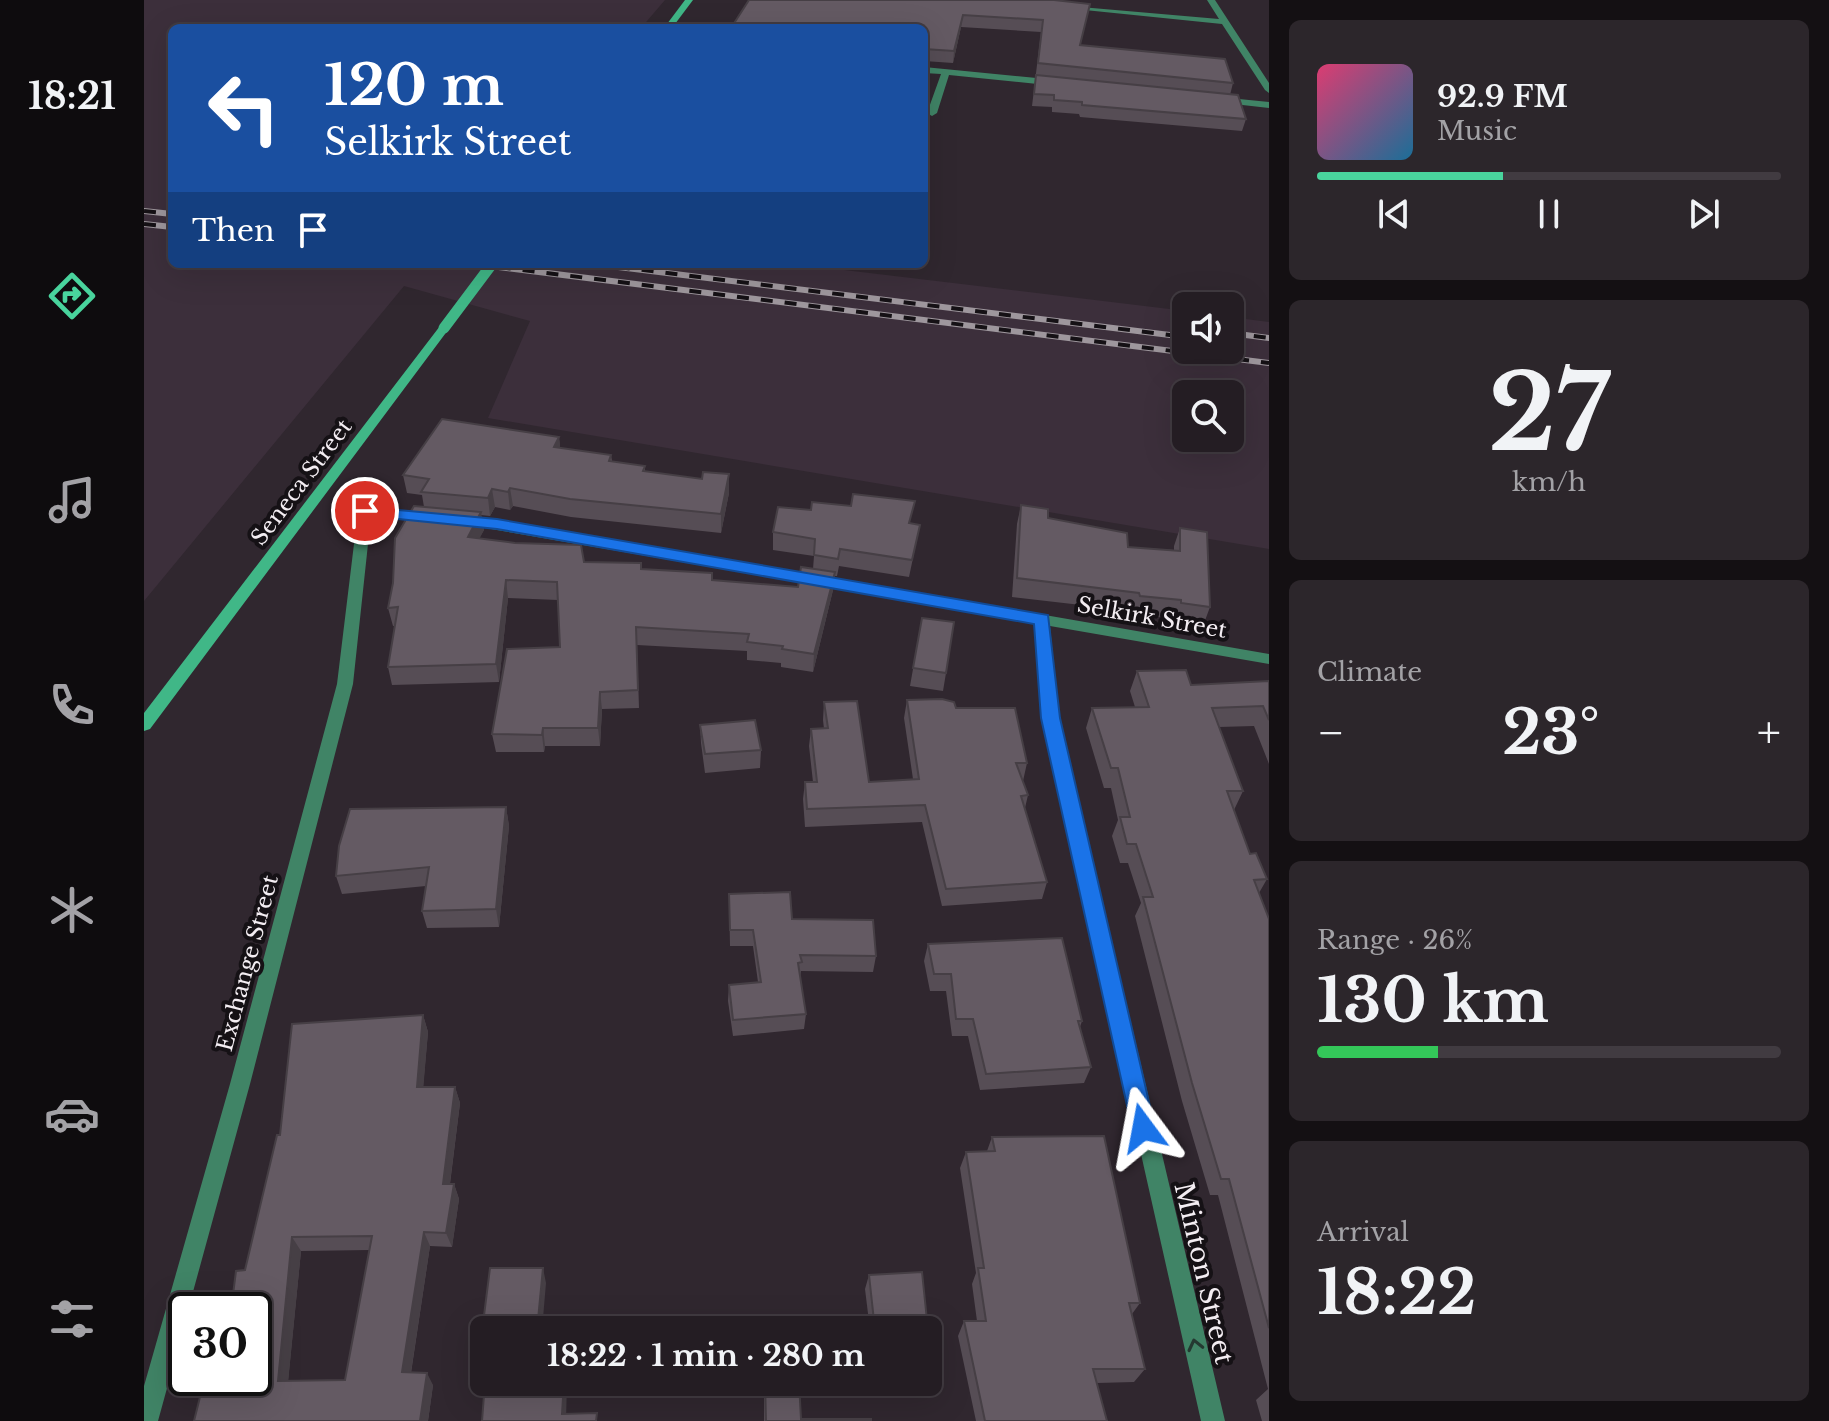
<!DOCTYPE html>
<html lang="en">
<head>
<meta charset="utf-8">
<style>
  body { margin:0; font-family:"Libre Baskerville",serif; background:#2c262b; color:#f1f3f6; height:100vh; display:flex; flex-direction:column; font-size:30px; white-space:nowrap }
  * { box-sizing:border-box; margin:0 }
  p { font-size:26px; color:#a3a2a6 }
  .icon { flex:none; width:44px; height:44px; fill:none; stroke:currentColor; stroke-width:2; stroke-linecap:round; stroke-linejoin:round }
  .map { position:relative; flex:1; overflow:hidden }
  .side { display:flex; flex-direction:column; gap:20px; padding:20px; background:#141013; width:560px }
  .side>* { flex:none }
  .banner { position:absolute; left:24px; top:24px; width:760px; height:244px; border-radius:12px; box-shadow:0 8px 32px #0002,0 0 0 2px #413b41; background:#1a4fa0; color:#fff; overflow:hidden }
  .fabs { position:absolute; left:1028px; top:292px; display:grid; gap:16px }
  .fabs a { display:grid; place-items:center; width:72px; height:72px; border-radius:12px; background:#241d23; box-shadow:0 8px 32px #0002,0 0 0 2px #413b41; font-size:40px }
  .speed { position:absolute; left:24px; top:1292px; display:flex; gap:16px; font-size:40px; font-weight:700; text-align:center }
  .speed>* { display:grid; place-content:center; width:104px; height:104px; border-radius:50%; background:#241d23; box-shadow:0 8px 32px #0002,0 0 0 2px #413b41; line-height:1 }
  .speed .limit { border:4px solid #111; border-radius:12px; background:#fff; color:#111 }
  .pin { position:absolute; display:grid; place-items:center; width:68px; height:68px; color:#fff; margin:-34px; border:4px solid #fff; border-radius:50%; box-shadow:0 2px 8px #0007 }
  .me { position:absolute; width:88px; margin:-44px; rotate:347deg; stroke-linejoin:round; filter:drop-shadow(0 0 6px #0008) }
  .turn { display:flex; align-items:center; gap:28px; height:168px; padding:0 24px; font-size:36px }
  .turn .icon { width:104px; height:104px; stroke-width:2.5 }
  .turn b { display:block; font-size:56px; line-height:68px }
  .then { display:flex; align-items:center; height:76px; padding:0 24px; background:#0003; gap:16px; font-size:30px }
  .big { font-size:60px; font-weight:800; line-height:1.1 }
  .side .widget { flex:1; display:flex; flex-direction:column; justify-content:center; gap:12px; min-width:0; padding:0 28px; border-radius:12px; background:#2c262b }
  .side .dial { align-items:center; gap:0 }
  .dial b { font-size:104px; line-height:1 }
  .song { display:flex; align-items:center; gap:24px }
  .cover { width:96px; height:96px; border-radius:12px; background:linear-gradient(135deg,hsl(340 70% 55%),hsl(200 70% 35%)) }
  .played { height:8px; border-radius:4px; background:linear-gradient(90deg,#49d49d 40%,#413b41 40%) }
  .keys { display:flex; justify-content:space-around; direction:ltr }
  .heat { display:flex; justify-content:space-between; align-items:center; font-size:44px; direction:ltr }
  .charge { height:12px; border-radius:6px; background:linear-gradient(90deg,#34c759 26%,#413b41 0) }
  .trip { position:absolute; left:326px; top:1316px; width:472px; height:80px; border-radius:12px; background:#241d23; box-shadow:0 8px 32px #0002,0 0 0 2px #413b41; font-weight:800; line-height:80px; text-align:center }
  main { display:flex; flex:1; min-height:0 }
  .dock { display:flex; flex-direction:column; width:144px; justify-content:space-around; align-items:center; background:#0e0c0e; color:#a3a2a6 }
  .dock .icon { width:56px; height:56px }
  .dock .active { color:#49d49d }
  .dock b { font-size:36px; color:#f1f3f6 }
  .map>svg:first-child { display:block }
  .built { fill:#3c2f3b; fill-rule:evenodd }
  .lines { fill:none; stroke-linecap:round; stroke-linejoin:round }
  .street { fill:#408466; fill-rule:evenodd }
  .secondary { fill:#40b787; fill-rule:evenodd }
  .rail-casing { stroke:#9e979d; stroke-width:6 }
  .rail { stroke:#151115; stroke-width:4; stroke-dasharray:12; stroke-linecap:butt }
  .secondary-bridge { stroke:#40b787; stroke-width:11 }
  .wall { fill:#564d55; fill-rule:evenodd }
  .shaded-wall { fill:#463f45 }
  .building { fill:#645a63; stroke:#463f45; stroke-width:2; fill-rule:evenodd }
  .oneway { stroke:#243931 }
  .route { fill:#1a73e8; stroke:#114b97; stroke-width:2 }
  .labels { text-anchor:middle; stroke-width:8; stroke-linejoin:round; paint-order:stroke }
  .street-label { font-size:22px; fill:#f3edf2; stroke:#151115 }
  .near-street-label { font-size:26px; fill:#f3edf2; stroke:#151115 }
</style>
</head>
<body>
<main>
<nav class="dock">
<b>18:21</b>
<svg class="icon active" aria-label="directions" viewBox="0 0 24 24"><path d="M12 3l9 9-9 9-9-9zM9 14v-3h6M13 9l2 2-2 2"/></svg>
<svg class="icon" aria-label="music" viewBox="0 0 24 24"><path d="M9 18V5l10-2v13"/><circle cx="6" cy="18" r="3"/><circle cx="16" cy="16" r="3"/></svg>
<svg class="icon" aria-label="phone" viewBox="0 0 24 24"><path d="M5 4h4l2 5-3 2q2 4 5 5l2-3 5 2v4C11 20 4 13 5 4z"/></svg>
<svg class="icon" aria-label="climate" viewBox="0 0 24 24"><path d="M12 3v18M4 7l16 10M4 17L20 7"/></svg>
<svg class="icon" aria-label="car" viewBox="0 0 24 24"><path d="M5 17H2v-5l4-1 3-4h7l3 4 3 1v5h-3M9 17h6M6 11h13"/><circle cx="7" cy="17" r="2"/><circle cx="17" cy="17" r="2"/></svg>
<svg class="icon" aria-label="filters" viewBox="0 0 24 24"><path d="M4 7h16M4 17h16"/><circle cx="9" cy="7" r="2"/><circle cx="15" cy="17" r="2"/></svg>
</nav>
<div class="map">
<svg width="1125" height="1421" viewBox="0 0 1125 1421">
  <rect width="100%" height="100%" fill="#30272f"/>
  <path class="built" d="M0,0H521L497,28H28V264H650L1042,311V350H1086V317L1125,322V549L344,418L386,321L260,286L0,601ZM1042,394H1086V438H1042Z"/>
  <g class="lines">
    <path class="street" d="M1063,0H1071L1125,83V93L1121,90L1078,24L921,8L925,6L1075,19Z
      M780,67L913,80L917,83L913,86L805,75L793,113L788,116L783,113L797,74L780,73Z
      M1075,97L1125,102V108L1072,102L1070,100Z
      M221,507L286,513L293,517L286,521L227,516L209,684L106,1084L44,1310H42V1319L14,1421H0V1386L86,1084L193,684L214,511Z
      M317,516L353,520L1125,654V664L906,626L915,718L1081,1421H1057L899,718L891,623L312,523L310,520Z"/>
    <path class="secondary" d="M541,0H549L528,28H520Z
      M300,325L306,328L304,330L6,729L0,731V713L296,326Z"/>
    <g class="rail-casing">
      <path id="rail" d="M0,211L28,214
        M0,224L28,227
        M331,264L1125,363
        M450,264L1042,337
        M1086,333L1125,338"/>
    </g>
    <use href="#rail" class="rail"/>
    <path class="secondary-bridge" d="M300,328L348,264"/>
  </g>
  <path class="wall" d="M910,0L936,45L1089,83L1086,95L1102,119L1098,131L936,117L935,114L908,112V107L888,106L897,32L817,27L809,63L780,61V28H587Z
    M415,437L416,448L467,455L468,461L501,466V472L585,493L577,533L427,517L369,506L366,510L351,507L346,516L337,515L340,530L335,538L440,562L497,563V569L568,580L654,587L669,569L670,556L629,550V532L767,524L776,525L765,577L695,566L693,576H691L689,590L669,672L637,667V663L603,660V651L493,645L495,708L458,709L456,746H401L400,752H352L348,734L416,647L414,600L364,598L355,682L248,685L244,667L251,626H249L244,608L280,507L278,495L263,493L259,475Z
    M877,505L904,518L984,547L1030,550V546L1036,528L1066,607L1059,626L1030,621V618L990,615L989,611L868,597L873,524Z
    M778,618L802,673L799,691L766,686Z
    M993,671L1047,685L1125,681V764L1110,726L1075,727L1099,791L1090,810L1106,854L1123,879L1115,893L1125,919V1421H1118L1112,1400L1124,1389L1074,1195H1066L1038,1101L991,916L997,903L984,863H976L968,836L974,820L967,788H960L942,728L948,708L991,707L986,691Z
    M763,700L812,708L883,763L879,781L884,795L881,808L903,882L898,899L798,906L778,822L661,827L659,799L661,782H669L665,746L667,729H680L679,720L680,702L725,782L769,779L760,718Z
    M556,725L617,750L616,768L561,773L557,743Z
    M362,807L365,826L355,927L283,928L278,911L282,886L198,894L192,876Z
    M585,894L648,919L732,956L729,972L657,971L656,978L662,1014L660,1029L589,1036L584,1001L585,985L614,982L609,946H586Z
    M784,944L938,1021L936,1027L947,1067L940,1083L836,1090L824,1036H808L802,991H786L780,961Z
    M279,1015L284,1032L279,1087H311L316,1103L306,1184H310L315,1199L308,1247L286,1246L267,1373L289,1385L284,1421H50L78,1381L101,1270L136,1135ZM225,1250L201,1380L144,1381L157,1251Z
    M848,1137L996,1303L988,1314L1001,1369L990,1382L953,1383L963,1421H832L814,1336L820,1321H833L828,1284L832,1273L816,1168L822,1152L843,1151Z
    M725,1275L784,1330H726L721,1289Z
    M620,1382H655L657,1419L727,1421H620Z"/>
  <path class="shaded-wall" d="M819,15L817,27L809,63L810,51Z
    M415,437L417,456L410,447Z
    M585,474V493L577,533V514Z
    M366,488L369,506L366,510L364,492Z
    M348,489L351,507L346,516L344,498Z
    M337,512L340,530L327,555L324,537Z
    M691,572L689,590L669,672L670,654Z
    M362,580L364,598L355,682L352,664Z
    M456,692L458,709L456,746L454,728Z
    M399,728L401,746L400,752L398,735Z
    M362,807L365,826L355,927L352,909Z
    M279,1015L284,1032L278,1103L273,1087Z
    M311,1087L316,1103L304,1198L299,1184Z
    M310,1184L315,1199L308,1247L302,1233Z
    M280,1232L286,1246L265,1385L258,1372Z
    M148,1237L157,1251L143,1393L134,1381Z
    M399,1268L402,1283L398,1330H393Z
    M283,1373L289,1385L284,1421H276Z
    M420,1382H423L422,1421L418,1414Z"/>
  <path class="building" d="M605,0H910L946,4L936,45L1081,59L1089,83L894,63L899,20L819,15L810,51L780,49V28H587Z
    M892,75L1094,95L1102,119L938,105V102L910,100V95L890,94Z
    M298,419L415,437L410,447L467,455L465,461L501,466L499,471L558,479L559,472L585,474L577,514L426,499L366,488L364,492L348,489L344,498L277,492L285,479L259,475Z
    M709,494L771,501L765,523L776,525L768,560L696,549L694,559L670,555L671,539L629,532L634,507L667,510L668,502L707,506Z
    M877,505L904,509V518L983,533L984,547L1036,551V528L1063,532L1066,607L1037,603V600L996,596L995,593L873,578Z
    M270,506L337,512L324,537L371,543L437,545L440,562L497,563V569L568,573V580L654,587L657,567L691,572L670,654L638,649L639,646L603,642L605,634L492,627L494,690L456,692L454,728H399L398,735L348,734L363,649L416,647L413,582L362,580L352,664L244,667L254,607L244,608L249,583L251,538Z
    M778,618L810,622L802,673L769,668Z
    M1042,670L1047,685L1125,681V720L1119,706L1068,708L1099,791H1083L1106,854L1112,853L1123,879L1110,880L1125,919V1328L1085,1179H1077L1048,1083L999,897H1009L992,844H983L976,817H986L974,768H967L948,708L1005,707L993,671Z
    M798,699L810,702L812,708H871L883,763H872L884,795L877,796L903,882L802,889L781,805L663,809L661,782H673L667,729L684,728L680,702L713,701L725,782L775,779L763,700Z
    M611,720L617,750L561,754L556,725Z
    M362,807L352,909L278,911L285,867L192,876L195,846L206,809Z
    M646,892L648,919L729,920L732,956L656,955L658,962L654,963L662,1014L589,1020L585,985L617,982L609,930H586L585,894Z
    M918,938L938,1021H934L947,1067L842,1074L829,1019H812L807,974H790L784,944Z
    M279,1015L273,1087H311L299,1184H310L302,1233L280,1232L258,1372L283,1373L276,1421H50L60,1381H78L79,1378H110V1310H87L92,1271L101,1270L133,1135H136L148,1024ZM228,1236L201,1380L134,1381L148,1237Z
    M960,1136L996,1303H985L1001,1369H949L963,1421H841L820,1321H842L834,1268H840L822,1152L851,1151L848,1137Z
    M346,1268H399L393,1330H340V1347H336Z
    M778,1272L784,1330H731L725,1275Z
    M341,1382H420L418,1414L453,1413L452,1421H338Z
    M621,1382H655L657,1419H727V1421H622Z"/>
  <defs><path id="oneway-chevron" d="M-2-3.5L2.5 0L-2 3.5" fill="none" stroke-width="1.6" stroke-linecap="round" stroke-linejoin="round" transform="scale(2)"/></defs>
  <use class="oneway" href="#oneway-chevron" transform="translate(1051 1345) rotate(-103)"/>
  <path class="route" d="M221,507L353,519L904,615L916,718L1011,1128L1008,1136L999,1139L991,1136L988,1128L897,718L890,624L353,529L215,515V508Z"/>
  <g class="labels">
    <g class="street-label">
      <text transform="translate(157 482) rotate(-53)" y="8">Seneca Street</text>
      <text transform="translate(1008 617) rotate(10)" y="8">Selkirk Street</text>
      <text transform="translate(103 963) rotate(-75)" y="8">Exchange Street</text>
    </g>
    <g class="near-street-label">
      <text transform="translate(1060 1273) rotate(77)" y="9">Minton Street</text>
    </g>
  </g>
</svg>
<div class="fabs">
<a><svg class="icon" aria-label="sound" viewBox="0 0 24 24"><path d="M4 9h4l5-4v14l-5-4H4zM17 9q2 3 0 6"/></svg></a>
<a><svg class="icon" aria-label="search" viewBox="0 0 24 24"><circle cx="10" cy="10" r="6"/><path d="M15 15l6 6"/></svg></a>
</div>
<div class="speed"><div class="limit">30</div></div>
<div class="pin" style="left:221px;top:511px;background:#d93025"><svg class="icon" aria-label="arrive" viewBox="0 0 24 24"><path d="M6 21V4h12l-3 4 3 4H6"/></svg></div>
<svg class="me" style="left:999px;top:1128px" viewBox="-20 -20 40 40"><path d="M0-17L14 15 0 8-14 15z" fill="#1a73e8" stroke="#fff" stroke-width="4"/></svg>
<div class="trip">18:22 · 1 min · 280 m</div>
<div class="banner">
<div class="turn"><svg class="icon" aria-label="left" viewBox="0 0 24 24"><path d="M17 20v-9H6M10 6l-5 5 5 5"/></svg><div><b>120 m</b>Selkirk Street</div></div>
<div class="then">Then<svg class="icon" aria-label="arrive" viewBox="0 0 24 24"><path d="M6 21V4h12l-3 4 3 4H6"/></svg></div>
</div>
</div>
<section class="side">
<div class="widget">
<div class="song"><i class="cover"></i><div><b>92.9 FM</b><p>Music</p></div></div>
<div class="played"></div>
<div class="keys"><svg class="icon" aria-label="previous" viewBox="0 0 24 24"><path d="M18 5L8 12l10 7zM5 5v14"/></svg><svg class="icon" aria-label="pause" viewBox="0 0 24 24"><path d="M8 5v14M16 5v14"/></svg><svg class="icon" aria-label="next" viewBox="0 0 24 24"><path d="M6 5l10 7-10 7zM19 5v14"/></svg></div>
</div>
<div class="widget dial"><b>27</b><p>km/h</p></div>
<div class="widget"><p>Climate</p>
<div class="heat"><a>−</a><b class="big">23°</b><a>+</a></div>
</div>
<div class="widget"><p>Range · 26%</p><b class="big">130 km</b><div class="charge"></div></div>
<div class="widget"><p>Arrival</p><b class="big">18:22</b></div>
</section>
</main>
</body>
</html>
